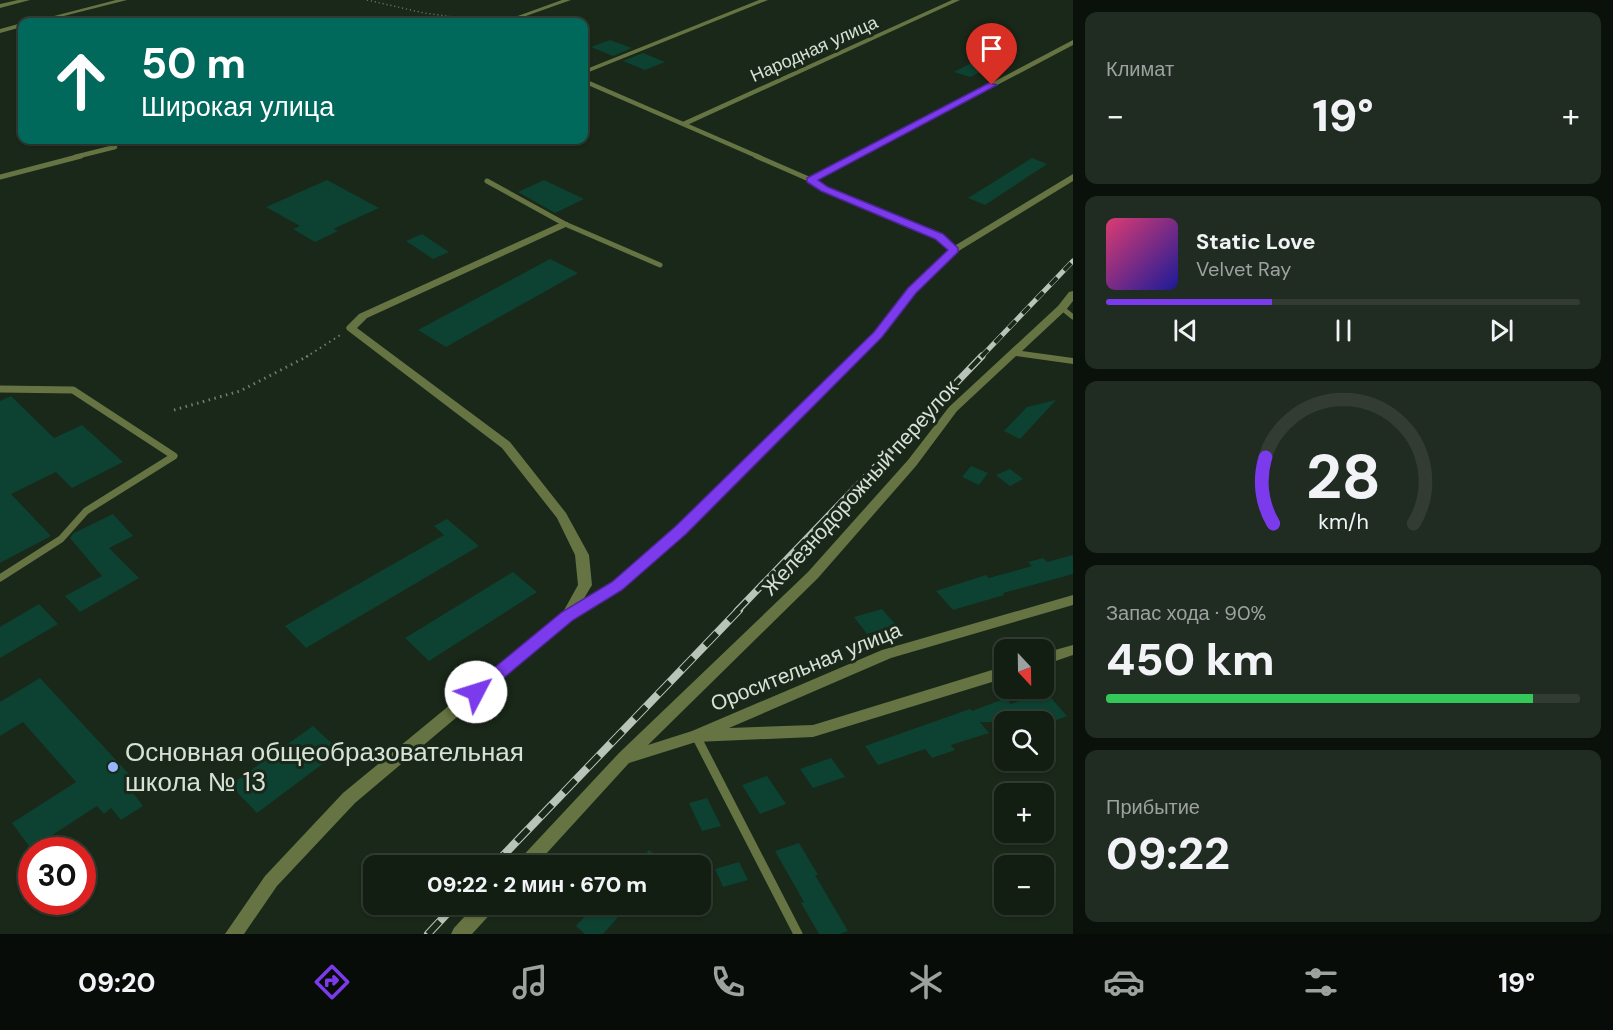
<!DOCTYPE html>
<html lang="ru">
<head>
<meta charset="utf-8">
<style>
  body { margin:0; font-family:"DM Sans",sans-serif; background:#202b21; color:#f1f3f6; height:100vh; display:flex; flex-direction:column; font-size:22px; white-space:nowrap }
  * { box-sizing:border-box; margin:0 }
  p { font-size:20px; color:#9da2a0 }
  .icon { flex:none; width:33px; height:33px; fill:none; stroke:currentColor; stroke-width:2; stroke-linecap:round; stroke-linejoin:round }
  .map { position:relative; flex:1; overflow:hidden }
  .sheet { display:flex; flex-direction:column; gap:12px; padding:12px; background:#0a100a; width:540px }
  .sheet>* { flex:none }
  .guide { position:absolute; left:18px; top:18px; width:570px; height:126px; border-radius:12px; box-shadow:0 2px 4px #0004,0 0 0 2px #323c33; background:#00695c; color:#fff; overflow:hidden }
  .needle { width:39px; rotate:158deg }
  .buttons { position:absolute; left:994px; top:639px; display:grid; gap:12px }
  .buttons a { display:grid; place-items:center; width:60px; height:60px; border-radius:12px; background:#131e13; box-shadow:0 2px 4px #0004,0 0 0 2px #323c33; font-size:30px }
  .speed { position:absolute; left:18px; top:837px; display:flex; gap:12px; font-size:30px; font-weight:700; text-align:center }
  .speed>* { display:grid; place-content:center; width:78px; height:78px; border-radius:50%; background:#131e13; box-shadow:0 2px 4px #0004,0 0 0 2px #323c33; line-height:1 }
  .speed .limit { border:9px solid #d22; background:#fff; color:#111 }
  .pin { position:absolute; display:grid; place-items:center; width:51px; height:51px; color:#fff; margin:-62px -26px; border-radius:50% 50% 50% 0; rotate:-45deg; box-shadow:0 0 6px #0007 }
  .pin .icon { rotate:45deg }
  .me { position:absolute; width:66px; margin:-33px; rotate:50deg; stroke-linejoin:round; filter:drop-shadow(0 0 4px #0008) }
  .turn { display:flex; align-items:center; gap:21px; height:126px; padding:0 24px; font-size:27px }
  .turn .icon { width:78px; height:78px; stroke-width:2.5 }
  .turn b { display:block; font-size:42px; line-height:51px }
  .big { font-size:45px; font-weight:800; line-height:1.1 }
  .sheet .tile { flex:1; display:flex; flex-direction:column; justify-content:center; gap:9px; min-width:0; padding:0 21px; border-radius:12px; background:#202b21 }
  .sheet .dial { align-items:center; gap:0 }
  .dial svg { height:156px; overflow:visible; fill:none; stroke:#323c33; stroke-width:7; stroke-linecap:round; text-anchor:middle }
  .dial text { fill:#f1f3f6; stroke:none }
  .song { display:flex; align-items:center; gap:18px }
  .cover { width:72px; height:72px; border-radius:9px; background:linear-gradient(135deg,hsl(340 70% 55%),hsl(240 70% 35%)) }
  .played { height:6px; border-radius:3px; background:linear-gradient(90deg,#7c3aed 35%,#323c33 35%) }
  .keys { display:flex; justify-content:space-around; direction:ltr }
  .heat { display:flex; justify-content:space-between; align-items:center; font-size:33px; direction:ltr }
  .charge { height:9px; border-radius:4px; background:linear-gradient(90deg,#34c759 90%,#323c33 0) }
  .trip { position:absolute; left:363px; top:855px; width:348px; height:60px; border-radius:12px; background:#131e13; box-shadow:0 2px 4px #0004,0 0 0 2px #323c33; font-weight:800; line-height:60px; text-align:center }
  .dock { display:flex; height:96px; justify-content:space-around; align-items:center; background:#080c08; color:#9da2a0 }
  .dock .icon { width:42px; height:42px }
  .dock .active { color:#7c3aed }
  .dock b { font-size:27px; color:#f1f3f6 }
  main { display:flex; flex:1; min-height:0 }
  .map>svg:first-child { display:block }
  .building { fill:#0d4132 }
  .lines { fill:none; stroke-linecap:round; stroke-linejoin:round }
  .path-far2 { stroke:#727e72; stroke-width:1.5; stroke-dasharray:1 3; stroke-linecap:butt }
  .path-far1 { stroke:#727e72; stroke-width:2; stroke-dasharray:1.5 4; stroke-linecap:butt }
  .path { stroke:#727e72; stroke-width:3; stroke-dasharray:1.5 4.5; stroke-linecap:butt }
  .lane-far3 { stroke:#667342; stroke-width:4.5 }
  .lane-far2 { stroke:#667342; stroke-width:5 }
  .lane-far1 { stroke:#667342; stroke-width:7 }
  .lane { stroke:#667342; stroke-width:9 }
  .street { fill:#667342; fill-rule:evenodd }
  .rail-far2-casing { stroke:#b9c4b9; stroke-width:5 }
  .rail-far1-casing { stroke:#b9c4b9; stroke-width:7 }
  .rail-casing { stroke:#b9c4b9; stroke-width:8 }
  .rail-far2 { stroke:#192819; stroke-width:4; stroke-dasharray:10; stroke-linecap:butt }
  .rail-far1 { stroke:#192819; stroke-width:4.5; stroke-dasharray:14; stroke-linecap:butt }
  .rail { stroke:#192819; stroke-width:6; stroke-dasharray:17; stroke-linecap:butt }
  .route { fill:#7c3aed; stroke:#51269a; stroke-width:1.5 }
  .poi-dot { fill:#96b6fd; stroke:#192819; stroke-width:2 }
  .labels { text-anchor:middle; stroke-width:6; stroke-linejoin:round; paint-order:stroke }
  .far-street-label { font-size:18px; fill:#d7e1d7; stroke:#192819 }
  .street-label { font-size:21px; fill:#d7e1d7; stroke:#192819 }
  .near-poi-label { font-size:26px; fill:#d7e1d7; stroke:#192819; text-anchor:start }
</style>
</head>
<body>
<main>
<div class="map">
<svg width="1073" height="934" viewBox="0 0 1073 934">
  <rect width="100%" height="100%" fill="#192819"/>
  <path class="building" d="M610,40L632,48L613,56L591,47Z
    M992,52L1009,58L970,77L954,72Z
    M643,53L665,62L645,70L623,61Z
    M1032,158L1047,164L985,205L968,198Z
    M327,180L379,208L333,229L338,231L315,242L293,229L300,226L266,207Z
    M544,180L584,199L555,213L518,192Z
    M422,234L449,252L433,259L406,241Z
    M550,259L578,273L446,347L418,330Z
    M11,396L54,438L82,425L123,462L72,488L56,472L11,494L51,536L0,563V401Z
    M1056,400L1020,439L1004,431L1027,407Z
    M971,466L988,473L979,485L962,477Z
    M1010,469L1023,479L1010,486L996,475Z
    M113,514L133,536L109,548L139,578L80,612L65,596L102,576L70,538L74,533Z
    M447,519L479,546L306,648L285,626L444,535L434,526Z
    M1073,555V574L1003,593L1004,595L953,610L936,591L986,575L989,578L1032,566L1028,562L1043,558L1047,562Z
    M513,572L537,592L429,661L405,638Z
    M39,604L58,624L0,658V627Z
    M882,609L896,625L867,634L854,617Z
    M40,678L141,787L134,794L143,806L121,820L111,808L104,814L97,806L31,849L12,823L76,782L23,722L0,736V702Z
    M1045,691L1067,716L1046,724L1040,717L1027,722H980L989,733L951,745L955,750L932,758L925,749L878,765L865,746L970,709L972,711L1006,698L1011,704Z
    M313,726L340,751L257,813L230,785Z
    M831,758L845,777L813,788L800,769Z
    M767,776L786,804L760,814L742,785Z
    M707,798L721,826L702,831L689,803Z
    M799,843L818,875H815L848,931L840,934H819L801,903L804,902L775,851Z
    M649,850L670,866H634Z
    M739,862L748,880L723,887L715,869Z
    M596,904H604L619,916L603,934H585L576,926Z"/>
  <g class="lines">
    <path class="path-far2" d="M367,0L424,13L454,17L466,22
      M122,144L137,140"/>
    <path class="path-far1" d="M306,357L342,334"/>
    <path class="path" d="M174,410L240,391L308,356"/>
    <path class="lane-far3" d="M584,81L759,157
      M75,157L115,147"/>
    <path class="lane-far2" d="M756,156L811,180L825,189L939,237L954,250
      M0,177L81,156
      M487,181L565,224L660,265
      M1062,308L1073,317"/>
    <path class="lane-far1" d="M0,389L73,390L174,456L86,511L61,539L0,578"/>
    <path class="lane" d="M696,736L798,934"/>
    <path class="street" d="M18,0H30L0,8V4Z
      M116,0H127L40,22H31Z
      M562,0H571L509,22H501Z
      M759,0H768L584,74V70Z
      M952,0H960L685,126L678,124Z
      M22,23V27L0,33V29Z
      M1073,40V45L814,182L807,180Z
      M1073,174V181L957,252L916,293L882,336L685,533L622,589L573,619L355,803L277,886L244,934H225L265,876L343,793L563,612L578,585L575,555L557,518L502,448L347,330L346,328L347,326L359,314L562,222H568V226L367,318L357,328L510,442L566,513L589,555L592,585L583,600L612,583L677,527L874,332L908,289L951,248Z
      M1073,291V301L1066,310L1022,351L1073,358V364L1016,356L957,411L916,466L818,578L648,745L692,731L882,650L1073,595V605L891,658L729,728L813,725L1005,666V678L813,737L696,742L629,763L535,866H516L518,861L619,753L808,572L908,460L949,407L1058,306L1069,292Z
      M1073,645V655L1044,665V653Z
      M476,904H496L494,910L472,934H451L454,928Z"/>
    <g class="rail-far2-casing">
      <path id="rail-far2" d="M981,357L1073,261"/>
    </g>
    <g class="rail-far1-casing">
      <path id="rail-far1" d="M737,611L982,356"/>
    </g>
    <g class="rail-casing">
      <path id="rail" d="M493,866L739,610
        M428,934L456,904"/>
    </g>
    <use href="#rail-far2" class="rail-far2"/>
    <use href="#rail-far1" class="rail-far1"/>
    <use href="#rail" class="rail"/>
  </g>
  <path class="route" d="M989,83L997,85L818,180L828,187L943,234L958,248V252L916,293L882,337L686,534L622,590L573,620L482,696L476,698L471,696L468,692L471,687L562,612L612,582L676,526L874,332L908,288L948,250L935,239L821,191L807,182V178Z"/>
  <circle class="poi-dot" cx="113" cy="767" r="6"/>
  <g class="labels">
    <g class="far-street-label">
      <text transform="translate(814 49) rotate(-24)" y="6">Народная улица</text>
    </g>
    <g class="street-label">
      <text transform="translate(860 488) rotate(-48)" y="7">Железнодорожный переулок</text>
      <text transform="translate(806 667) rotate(-22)" y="7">Оросительная улица</text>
    </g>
    <g class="near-poi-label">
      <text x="125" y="761">Основная общеобразовательная<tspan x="125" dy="30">школа № 13</tspan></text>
    </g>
  </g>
</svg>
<div class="buttons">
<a><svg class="needle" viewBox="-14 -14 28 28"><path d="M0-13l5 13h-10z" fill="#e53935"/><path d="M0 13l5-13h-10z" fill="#9da2a0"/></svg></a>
<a><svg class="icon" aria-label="search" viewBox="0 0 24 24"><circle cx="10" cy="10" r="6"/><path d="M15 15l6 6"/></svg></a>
<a>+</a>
<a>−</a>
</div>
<div class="speed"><div class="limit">30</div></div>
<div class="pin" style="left:992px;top:85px;background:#d93025"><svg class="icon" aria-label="arrive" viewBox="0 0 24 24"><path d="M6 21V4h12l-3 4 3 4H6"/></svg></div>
<svg class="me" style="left:476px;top:692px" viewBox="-20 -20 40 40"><circle r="19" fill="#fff"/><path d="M0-13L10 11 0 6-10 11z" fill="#7c3aed"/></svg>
<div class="trip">09:22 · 2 мин · 670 m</div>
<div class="guide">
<div class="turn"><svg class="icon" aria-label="ahead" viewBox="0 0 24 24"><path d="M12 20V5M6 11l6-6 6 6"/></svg><div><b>50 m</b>Широкая улица</div></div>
</div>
</div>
<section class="sheet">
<div class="tile"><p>Климат</p>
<div class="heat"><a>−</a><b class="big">19°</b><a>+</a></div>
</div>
<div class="tile">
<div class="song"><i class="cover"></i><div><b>Static Love</b><p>Velvet Ray</p></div></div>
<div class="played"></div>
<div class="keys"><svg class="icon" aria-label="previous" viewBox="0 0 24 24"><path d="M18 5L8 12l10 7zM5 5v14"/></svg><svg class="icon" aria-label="pause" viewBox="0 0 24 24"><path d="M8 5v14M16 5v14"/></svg><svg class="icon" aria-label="next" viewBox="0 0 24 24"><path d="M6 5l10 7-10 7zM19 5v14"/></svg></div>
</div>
<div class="tile dial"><svg viewBox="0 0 100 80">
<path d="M14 69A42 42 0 1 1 86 69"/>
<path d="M14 69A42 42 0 0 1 10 35" stroke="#7c3aed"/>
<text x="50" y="56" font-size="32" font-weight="700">28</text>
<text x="50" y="72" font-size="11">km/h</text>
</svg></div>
<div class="tile"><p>Запас хода · 90%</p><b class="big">450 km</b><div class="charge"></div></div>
<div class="tile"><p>Прибытие</p><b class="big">09:22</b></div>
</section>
</main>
<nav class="dock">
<b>09:20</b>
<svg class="icon active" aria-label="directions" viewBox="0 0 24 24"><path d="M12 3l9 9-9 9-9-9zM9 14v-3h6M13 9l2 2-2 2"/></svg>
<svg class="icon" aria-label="music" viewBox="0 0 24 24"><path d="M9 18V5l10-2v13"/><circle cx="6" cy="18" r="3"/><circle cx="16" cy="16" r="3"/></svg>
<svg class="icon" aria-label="phone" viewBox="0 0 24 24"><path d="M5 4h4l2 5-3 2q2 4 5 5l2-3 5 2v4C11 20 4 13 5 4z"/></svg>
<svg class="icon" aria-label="climate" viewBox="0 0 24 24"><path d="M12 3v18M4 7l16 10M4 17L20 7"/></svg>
<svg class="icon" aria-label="car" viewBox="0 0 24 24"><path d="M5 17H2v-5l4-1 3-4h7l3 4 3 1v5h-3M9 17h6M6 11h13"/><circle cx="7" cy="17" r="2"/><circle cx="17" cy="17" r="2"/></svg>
<svg class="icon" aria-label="filters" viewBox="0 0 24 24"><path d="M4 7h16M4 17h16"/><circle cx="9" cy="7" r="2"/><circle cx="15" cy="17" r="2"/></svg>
<b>19°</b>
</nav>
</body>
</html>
